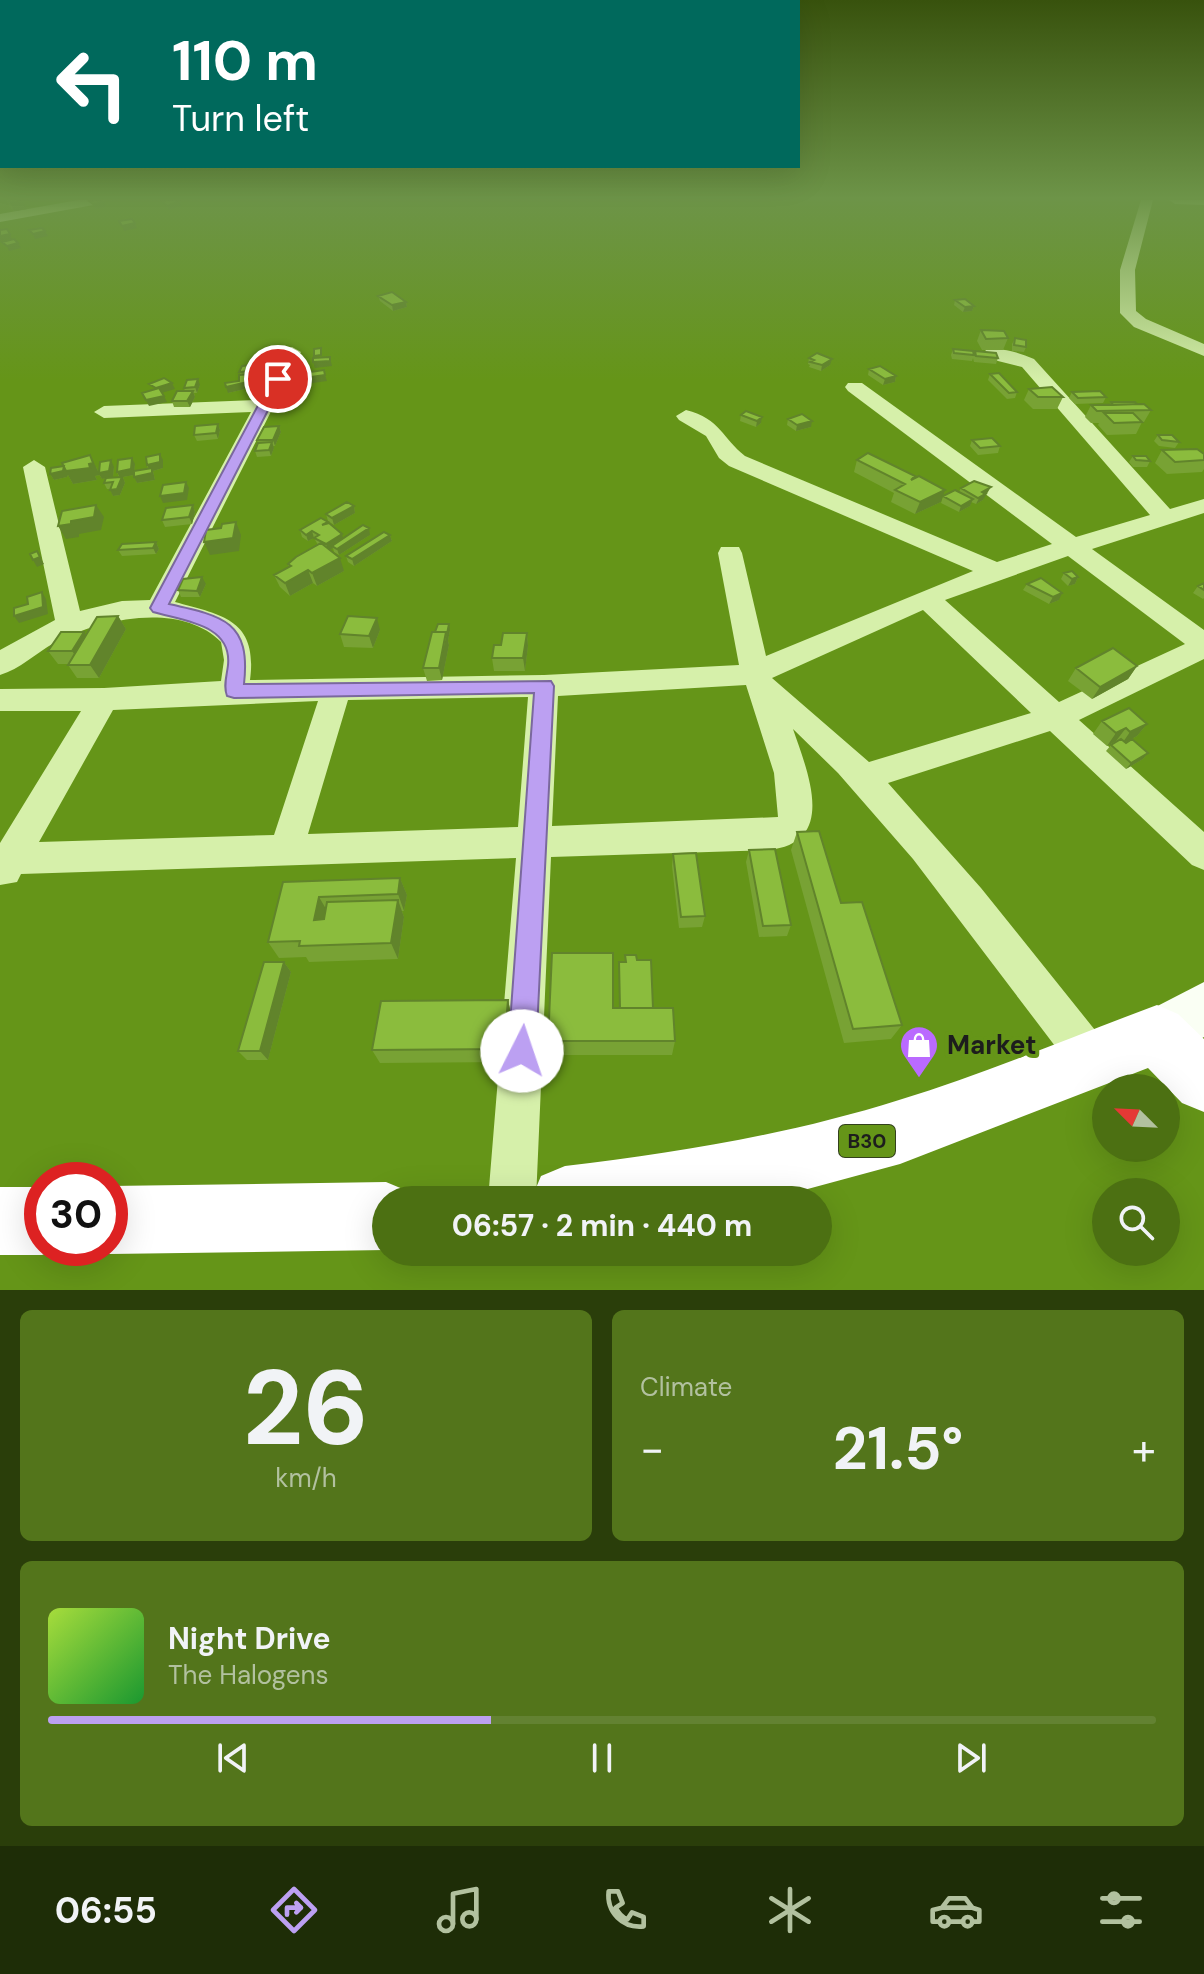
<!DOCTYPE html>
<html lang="en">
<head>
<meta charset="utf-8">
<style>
  body { margin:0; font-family:"DM Sans",sans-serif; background:#53751b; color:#f1f3f6; height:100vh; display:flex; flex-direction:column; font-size:30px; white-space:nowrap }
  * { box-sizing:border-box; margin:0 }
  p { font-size:26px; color:#b2c19f }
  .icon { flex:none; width:44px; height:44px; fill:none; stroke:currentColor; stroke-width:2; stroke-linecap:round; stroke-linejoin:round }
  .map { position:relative; height:1290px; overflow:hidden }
  .panel { display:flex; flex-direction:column; gap:20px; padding:20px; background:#2a3e0a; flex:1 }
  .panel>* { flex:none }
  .top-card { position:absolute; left:0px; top:0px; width:800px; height:168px; box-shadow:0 8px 32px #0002; background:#00695c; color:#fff; overflow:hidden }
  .needle { width:52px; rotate:294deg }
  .fabs { position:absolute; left:1092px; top:1074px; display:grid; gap:16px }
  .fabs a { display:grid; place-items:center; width:88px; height:88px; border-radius:50%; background:#4c7012; box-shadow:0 8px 32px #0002; font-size:40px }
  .speed { position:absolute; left:24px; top:1162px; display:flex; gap:16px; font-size:40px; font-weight:700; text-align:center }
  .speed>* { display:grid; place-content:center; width:104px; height:104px; border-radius:50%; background:#4c7012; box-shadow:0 8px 32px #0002; line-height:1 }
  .speed .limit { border:12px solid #d22; background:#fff; color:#111 }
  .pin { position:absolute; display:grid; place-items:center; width:68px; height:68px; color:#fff; margin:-34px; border:4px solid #fff; border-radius:50%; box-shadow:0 2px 8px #0007 }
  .me { position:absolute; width:88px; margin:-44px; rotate:4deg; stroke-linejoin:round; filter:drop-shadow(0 0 6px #0008) }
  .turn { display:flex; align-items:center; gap:28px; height:168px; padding:0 40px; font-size:36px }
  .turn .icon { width:104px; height:104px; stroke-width:2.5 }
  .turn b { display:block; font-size:56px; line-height:68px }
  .big { font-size:60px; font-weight:700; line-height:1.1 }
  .panel .card { flex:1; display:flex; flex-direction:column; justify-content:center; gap:12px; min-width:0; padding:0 28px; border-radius:12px; background:#53751b }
  .panel .dial { align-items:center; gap:0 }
  .dial b { font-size:104px; line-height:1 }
  .song { display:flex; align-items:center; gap:24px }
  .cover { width:96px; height:96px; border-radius:12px; background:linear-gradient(135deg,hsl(80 70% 55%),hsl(130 70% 35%)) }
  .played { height:8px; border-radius:4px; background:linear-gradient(90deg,#bca0f2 40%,#638232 40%) }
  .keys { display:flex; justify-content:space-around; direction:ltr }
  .heat { display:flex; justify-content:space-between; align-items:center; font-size:44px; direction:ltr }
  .panel .tiles { flex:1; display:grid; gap:20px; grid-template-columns:1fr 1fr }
  .card:last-child { grid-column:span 2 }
  .trip { position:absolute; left:372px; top:1186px; width:460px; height:80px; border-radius:40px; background:#4c7012; box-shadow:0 8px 32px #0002; font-weight:700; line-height:80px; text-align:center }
  .dock { display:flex; height:128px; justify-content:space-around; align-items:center; background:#1e2d07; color:#b2c19f }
  .dock .icon { width:56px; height:56px }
  .dock .selected { color:#bca0f2 }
  .dock b { font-size:36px; color:#f1f3f6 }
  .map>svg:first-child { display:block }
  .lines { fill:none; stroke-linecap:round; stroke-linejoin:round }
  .minor { fill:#d6f0aa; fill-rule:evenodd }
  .major { fill:#fafff4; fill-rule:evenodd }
  .highway { fill:#fff; fill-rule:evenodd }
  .wall { fill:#78a234 }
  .shaded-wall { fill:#61842b }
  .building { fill:#8bbc3d; stroke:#61842b; stroke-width:2 }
  .route { fill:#bca0f2; stroke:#7a689d; stroke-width:2 }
  .labels { text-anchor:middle; stroke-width:8; stroke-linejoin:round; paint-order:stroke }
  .shield { fill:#659518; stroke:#33411c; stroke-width:2 }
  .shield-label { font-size:20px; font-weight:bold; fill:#1d1d1d }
  .near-poi-label { font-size:26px; font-weight:bold; fill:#1d1d1d; stroke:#659518; text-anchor:start }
</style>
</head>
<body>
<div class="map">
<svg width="1204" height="1290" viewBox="0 0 1204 1290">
  <rect width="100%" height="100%" fill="#659518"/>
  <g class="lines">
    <path class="minor" d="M78,200H105L99,204L0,222V214Z
      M1141,200H1153L1135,270L1136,311L1146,319L1204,344V356L1134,327L1120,313V270Z
      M1169,200H1204V205L1175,204Z
      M292,347L301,352L175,602C223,615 258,620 250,680L544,675L739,665L718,553L721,547H739L742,553L766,656L973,571L729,466L719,458L706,436L679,420L676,416L686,410C721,419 722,438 745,456L997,562L1052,544L848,391L845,387L848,383H862L1076,537L1150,515L1022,367L986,358L983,354L986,350C1003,347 1019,353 1034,359L1170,509L1204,499V513L1092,549L1204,630V659L1079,720L1204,832V870L1192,865L1050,731L888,783L981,888L1107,1045L1113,1060L1107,1075L1092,1081L1077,1075L913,859L838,773L793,729C808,773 838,843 768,850L551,857L536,1200H488L516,858L21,874L17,882L0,885V843L81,711H0V689L104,688L221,681L224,660L221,642C180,601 100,619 54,643C36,653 20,669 0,675V650L55,620L23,467L34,460L45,467L80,611L122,601L150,600L251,412L104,418L94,412L104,406L257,400L283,352ZM1068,556L1185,644L1059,702L945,600ZM923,610L1031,713L869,762L772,678ZM746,685L774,773L778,817L552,826L558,696ZM528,697L518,827L308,834L348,700ZM318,701L274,835L39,842L113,710Z"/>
    <path class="major" d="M1204,982V1037L1157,1062L1138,1054L1130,1035L1138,1016Z"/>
    <path class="highway" d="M1157,1005L1178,1014L1204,1039V1112L1182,1103L1148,1068L900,1164L767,1200H531L541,1176L565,1166C678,1153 791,1134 899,1100C987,1073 1071,1037 1157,1005Z
      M386,1182L410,1192L413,1200H386V1250L110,1254L95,1248H110V1186Z
      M0,1187H42V1248H59L42,1255H0Z"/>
  </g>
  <path class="wall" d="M6,200H23L27,209L14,211L10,207Z
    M378,296L406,302L407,307L393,311L380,301Z
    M955,300L974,306L972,311L963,312L954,305Z
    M981,330L1008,338L1003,350H982L977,341Z
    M1015,338L1026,347L1024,352L1012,351V344Z
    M953,349L974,354L975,351L998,358L996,364L974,362L973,358L972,361L952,359L951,355Z
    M809,358L830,365L821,371L809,367L810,365L808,364Z
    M268,363L270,368L266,376H261L262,385L228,393L239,381L241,375L239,372Z
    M869,369L896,376L895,382L883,385L868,375Z
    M990,374L1017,392L1015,398L1007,399L988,380Z
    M200,385L197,393H194L195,397L190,407H174L172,401L185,391L184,388Z
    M1029,389L1063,397L1057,409H1033L1024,400Z
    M1072,392L1106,397L1103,403L1075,404L1069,398Z
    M1111,402L1137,404L1151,410L1144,422H1142L1136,434L1107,435L1098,425L1099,423H1091L1085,417L1091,405H1110Z
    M741,415L761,423L756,427L740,421Z
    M788,419L811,427L796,431L787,425Z
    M218,424L220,430L218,439L197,441L194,435Z
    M279,426L281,432L275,446H273L274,448L271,456L257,457L255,451L258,443L257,440Z
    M1158,435L1179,442L1175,448L1159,446L1154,441Z
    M972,440L1000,446L998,453L978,455L970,446Z
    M1162,450L1204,454V469L1202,472L1167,474L1155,463Z
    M1133,456L1150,461L1147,467H1133L1129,462Z
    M163,460V468L153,471L155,480L137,483L134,475L123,477L125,483L120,495L113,496L110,489H107L104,483L106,478L102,479L99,474L100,475L95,476L97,480L73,484L68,475L67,477L54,480L50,474L96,467L99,473L114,467L113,477H119L117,472L135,464L134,471L148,469L147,465Z
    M857,460L914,479L941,502L915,514L891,502L894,493L854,472Z
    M961,488L988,493L985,495L983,500L976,504L971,502L970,506L959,512L941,503L943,496L959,492Z
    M193,505L195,512L192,524L165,527L162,520Z
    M354,506L355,513L334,525L328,521L326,514Z
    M328,524L343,539L370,535L339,555L334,552L333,548L329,550L344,571L317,586L313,583L290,596L280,587L274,575L289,567L288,564L318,545L314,538L308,541L302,537L300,530Z
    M390,535L392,541L354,566L348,562L346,556Z
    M156,542L159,549L156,554L122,556L118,550Z
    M1064,573L1078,577L1075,584L1068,586L1061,579Z
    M1204,583V598L1203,599L1193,593L1198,586Z
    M206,584L200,597H181L178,590Z
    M1027,584L1059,600L1049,604L1023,590Z
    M118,616L126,629L99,678H77L68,665L69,664H58L48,651L86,635Z
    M380,630L373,648L344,647L340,634Z
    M450,630L448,641L449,645L442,680L427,681L423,668Z
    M527,633L528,646L525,671H494L492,658L501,645Z
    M1137,666L1128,679L1092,699L1068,681L1076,668Z
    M1102,721L1147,724L1137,736L1125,743L1148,753L1143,759L1126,769L1106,751L1111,745L1117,742L1107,746L1093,734Z
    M797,832L841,903L902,1025L891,1039L844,1043L791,850Z
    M749,850L791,925L787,936L759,937L746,862Z
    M673,854L705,916L702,927L679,928L672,866Z
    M400,878L407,895L404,911H402L404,917L398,959L309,962L306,957L279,958L268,942L283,882Z
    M637,960L653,1008L675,1041L672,1055H550L548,1041L613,1008H619Z
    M284,962L291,972L268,1060H247L238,1051Z
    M508,1000L511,1014L507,1062L380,1063L372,1050Z"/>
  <path class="shaded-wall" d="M19,200H23L27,209L14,211L10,202Z
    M180,201L181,206L169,210L167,206Z
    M104,202L106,207L95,209L93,204Z
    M135,223L137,228L124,231L122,226Z
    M45,231L48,236L35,239L33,234Z
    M10,234L12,239L0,241V236Z
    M18,243L21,248L9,251L7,246Z
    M406,302L407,307L393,311L392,305Z
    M974,306L972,311L963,312L965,307Z
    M330,357L332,366L315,368L313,362Z
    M832,359L830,365L821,371L822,365Z
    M268,363L270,368L266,376L265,370Z
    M260,373L262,378V385L228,393L226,387Z
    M325,375L327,381L306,384L304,378Z
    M896,376L895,382L883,385L885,379Z
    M198,379L200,385L197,393L195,387Z
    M172,383L175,389L158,394L156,388Z
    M193,391L195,397L190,407L187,401Z
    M164,396L167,402L149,406L146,400Z
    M762,417L761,423L756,427L757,421Z
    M812,421L811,427L796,431L797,425Z
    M218,424L220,430L218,439L216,433Z
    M279,426L281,432L275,446L273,440Z
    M272,442L274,448L271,456L269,450Z
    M160,454L163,460V468L153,471L155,480L137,483L134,477L150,471L147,465Z
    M90,455L99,473L111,460L114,467L113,477L102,479L99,474L100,475L95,476L97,480L73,484L68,475L67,477L54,480L50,474L64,466L89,464Z
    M132,458L135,464L134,475L123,477L125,483L120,495L113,496L110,490L120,478L117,472Z
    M186,482L189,488L187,500L163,503L160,496Z
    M991,487L983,500L976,504L982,492Z
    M945,490L941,502L915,514L920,502Z
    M973,499L970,506L959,512L961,506Z
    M96,505L104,517L101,530L79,534V537L66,539L58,526L71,521Z
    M193,505L195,512L192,524L189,517Z
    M354,506L355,513L334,525L332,518Z
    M236,522L241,535L239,551L210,555L204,542Z
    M369,528L370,535L339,555L337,549Z
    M312,531L314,538L308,541L306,535Z
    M342,534L344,541L332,546L333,548L328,551L326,544Z
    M390,535L392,541L354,566L352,559Z
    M156,542L159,549L156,554L153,548Z
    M37,551L44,564L37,567L33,560Z
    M340,558L344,571L317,586L312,573Z
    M308,570L313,583L290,596L285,583Z
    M202,577L206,584L200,597L197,591Z
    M1078,577L1075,584L1068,586L1072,579Z
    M42,592L46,599L48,614L19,623L14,616Z
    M1062,593L1059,600L1049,604L1053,597Z
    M118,616L126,629L99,678L90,665Z
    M377,618L380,630L373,648L369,636Z
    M449,624L450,630L448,641L449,645L442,680L439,668Z
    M84,632L93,645L81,664L72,651Z
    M527,633L528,646L525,671L523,658Z
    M1137,666L1128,679L1092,699L1100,687Z
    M1147,724L1137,736L1121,745L1130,732Z
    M1126,728L1116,741L1107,746L1116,733Z
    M1148,753L1143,759L1126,769L1131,763Z
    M400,878L407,895L404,911L398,894Z
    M319,897L329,914L324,937L314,920Z
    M398,900L404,917L398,959L391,943Z
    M284,962L291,972L268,1060L260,1051Z
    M508,1000L511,1014L507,1062L504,1049Z"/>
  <path class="building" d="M94,200H102L104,202L93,204L89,201Z
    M167,200H179L180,201L167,206L162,201Z
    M132,219L135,223L122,226L119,221Z
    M42,228L45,231L33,234L29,230Z
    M7,229L10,234L0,236V230Z
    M14,239L18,243L7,246L2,242Z
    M392,292L406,302L392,305L378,296Z
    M965,299L974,306L965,307L955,300Z
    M981,330L1004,331L1008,338L986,339Z
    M1015,338L1026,340V347L1014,345Z
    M321,348V355L314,356V349Z
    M953,349L973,351L974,355L954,353Z
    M975,351L996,353L998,358L976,356Z
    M817,353L832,359L822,365L810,362L814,360L809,358Z
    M330,357V361L313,362V358Z
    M268,363L265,370L239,372L242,366Z
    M880,366L896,376L885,379L869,369Z
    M324,370L325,375L304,378L303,373Z
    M260,373V379L226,387L225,383L239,381V375Z
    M999,373L1017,392L1009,393L990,374Z
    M164,378L172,383L156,388L149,384Z
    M198,379L195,387L184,388L187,380Z
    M1052,387L1063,397H1038L1029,389Z
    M159,388L164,396L146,400L142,393Z
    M177,391H193L187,401H172Z
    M1100,391L1106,397L1078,398L1072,392Z
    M1111,402H1135L1137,404L1113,405Z
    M1144,404L1151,410L1097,411L1091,405Z
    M746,411L762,417L757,421L741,415Z
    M1104,413H1133L1142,422L1114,423Z
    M802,414L812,421L797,425L788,419Z
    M218,424L216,433L194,435L195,426Z
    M279,426L273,440H257L264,427Z
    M1158,435H1172L1179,442L1162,440Z
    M992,438L1000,446L980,448L972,440Z
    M272,442L269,450L255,451L258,443Z
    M1197,449L1204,454V460L1175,462L1162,450Z
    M868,453L915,476L911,480L919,476L945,490L920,502L895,490L905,484L857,460Z
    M160,454V462L147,465L146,457Z
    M90,455L93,463L89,464L90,468L66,471L62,463Z
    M1133,456H1146L1150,461L1136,460Z
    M132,458L131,469L117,472L118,460Z
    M111,460L109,471L99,473L100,462Z
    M64,466L63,471L50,474L51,468Z
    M152,468V473L134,477V471Z
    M122,477L117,489L110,490L113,482L104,483L106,478Z
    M974,481L991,487L982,492L985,494L978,498L961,488Z
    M186,482L184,493L160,496L163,485Z
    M955,490L973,499L961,506L943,496Z
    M347,502L354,506L332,518L326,514Z
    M96,505L94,517L71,521V524L58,526L62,511Z
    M193,505L189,517L162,520L166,508Z
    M321,518L328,522L322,525L329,523L342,534L326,544L314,538L319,535L312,531L306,535L300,530Z
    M236,522L233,538L204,542L206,530L221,528L222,524Z
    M363,525L369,528L337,549L332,546Z
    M384,532L390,535L352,559L346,556Z
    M156,542L153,548L118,550L122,544Z
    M321,543L340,558L312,573L308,570L285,583L274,575L291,566L288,564L296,557Z
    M37,551L40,557L33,560L30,554Z
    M1072,571L1078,577L1072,579L1064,573Z
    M202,577L197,591L178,590L183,579Z
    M1041,578L1062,593L1053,597L1027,584Z
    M1204,583V590L1198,586Z
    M42,592L43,607L14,616V608L28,604L27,597Z
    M118,616L90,665H68L97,617Z
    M348,616L377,618L369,636L340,634Z
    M438,624H449L447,634L446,632H435Z
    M61,632H84L72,651H48Z
    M432,632H446L439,668H423Z
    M503,633H527L523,658H492L494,645H501Z
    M1113,648L1137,666L1100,687L1076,668Z
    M1129,708L1147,724L1130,732L1126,728L1116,733L1102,721Z
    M1121,739L1126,743L1132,739L1148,753L1131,763L1111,745Z
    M819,831L841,903L862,902L902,1025L853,1029L797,832Z
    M775,849L791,925L763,926L749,850Z
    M696,853L705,916L681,917L673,854Z
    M400,878L398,894L319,897L314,920L324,919L327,902L398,900L391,943L299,946L300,941L268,942L283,882Z
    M552,953H613V1008H673L675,1041H548Z
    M625,955H636L637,960H651L653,1008H620L619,962H626Z
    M264,962H284L260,1051H238Z
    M508,1000L504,1049L372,1050L381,1001Z"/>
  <linearGradient id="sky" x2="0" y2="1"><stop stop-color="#38520d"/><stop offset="0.52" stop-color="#6d9448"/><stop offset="1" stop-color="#6d9448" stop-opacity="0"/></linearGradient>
  <rect width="1204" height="381" fill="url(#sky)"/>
  <path class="route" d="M278,375L284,379L169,604C224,616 251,622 244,684L551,681L554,686L536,1051L532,1061L522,1065L512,1061L508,1051L534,693L234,698L227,696C223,686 227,675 228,665C232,624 183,621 153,612L150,608L272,379Z"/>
  <defs>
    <g id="shop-pin" transform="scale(2)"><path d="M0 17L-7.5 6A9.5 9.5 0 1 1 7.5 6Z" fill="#ba6aff" stroke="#659518"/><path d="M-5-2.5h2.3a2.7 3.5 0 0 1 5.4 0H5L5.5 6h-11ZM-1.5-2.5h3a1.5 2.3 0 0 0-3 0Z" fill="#fff"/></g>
  </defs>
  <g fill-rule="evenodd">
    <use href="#shop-pin" x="919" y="1045"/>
  </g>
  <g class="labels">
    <rect class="shield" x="839" y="1125" width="56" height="32" rx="6"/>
    <g class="shield-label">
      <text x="867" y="1148">B30</text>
    </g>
    <g class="near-poi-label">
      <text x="947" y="1054">Market</text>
    </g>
  </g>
</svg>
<div class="fabs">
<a><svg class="needle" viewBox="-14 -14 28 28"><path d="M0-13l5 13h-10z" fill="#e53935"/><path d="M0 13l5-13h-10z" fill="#b2c19f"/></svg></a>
<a><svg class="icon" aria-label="search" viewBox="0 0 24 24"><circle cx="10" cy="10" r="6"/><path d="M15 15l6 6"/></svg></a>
</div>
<div class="speed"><div class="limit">30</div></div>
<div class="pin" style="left:278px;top:379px;background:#d93025"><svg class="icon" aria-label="arrive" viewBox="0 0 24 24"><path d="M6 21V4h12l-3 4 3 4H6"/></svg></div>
<svg class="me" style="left:522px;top:1051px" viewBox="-20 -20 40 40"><circle r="19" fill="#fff"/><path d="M0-13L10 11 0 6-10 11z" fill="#bca0f2"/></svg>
<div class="trip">06:57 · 2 min · 440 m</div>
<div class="top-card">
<div class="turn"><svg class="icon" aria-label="left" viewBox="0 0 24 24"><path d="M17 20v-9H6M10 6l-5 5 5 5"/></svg><div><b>110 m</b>Turn left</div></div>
</div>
</div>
<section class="panel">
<div class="tiles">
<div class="card dial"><b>26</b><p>km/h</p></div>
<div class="card"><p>Climate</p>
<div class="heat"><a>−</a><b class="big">21.5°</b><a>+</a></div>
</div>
<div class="card">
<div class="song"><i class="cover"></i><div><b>Night Drive</b><p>The Halogens</p></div></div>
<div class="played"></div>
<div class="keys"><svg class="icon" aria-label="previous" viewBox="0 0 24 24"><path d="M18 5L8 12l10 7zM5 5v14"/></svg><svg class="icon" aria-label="pause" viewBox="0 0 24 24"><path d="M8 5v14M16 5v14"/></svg><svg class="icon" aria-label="next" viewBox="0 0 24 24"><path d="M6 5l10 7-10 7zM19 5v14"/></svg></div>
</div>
</div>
</section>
<nav class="dock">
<b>06:55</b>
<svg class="icon selected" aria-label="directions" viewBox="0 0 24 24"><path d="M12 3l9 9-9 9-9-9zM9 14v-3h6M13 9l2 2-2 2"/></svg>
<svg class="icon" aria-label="music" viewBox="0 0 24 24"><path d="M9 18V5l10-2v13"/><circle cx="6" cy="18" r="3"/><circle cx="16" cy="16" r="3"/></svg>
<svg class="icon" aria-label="phone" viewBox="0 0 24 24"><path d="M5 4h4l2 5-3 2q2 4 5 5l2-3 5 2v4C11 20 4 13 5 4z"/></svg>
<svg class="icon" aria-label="climate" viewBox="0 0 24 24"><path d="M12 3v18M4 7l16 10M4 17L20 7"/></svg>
<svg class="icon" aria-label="car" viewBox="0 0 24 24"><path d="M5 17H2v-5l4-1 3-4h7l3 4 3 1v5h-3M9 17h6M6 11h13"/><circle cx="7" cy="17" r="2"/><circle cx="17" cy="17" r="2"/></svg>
<svg class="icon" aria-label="filters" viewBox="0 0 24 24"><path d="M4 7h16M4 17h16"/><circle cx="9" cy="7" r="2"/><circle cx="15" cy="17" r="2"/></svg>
</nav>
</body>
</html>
